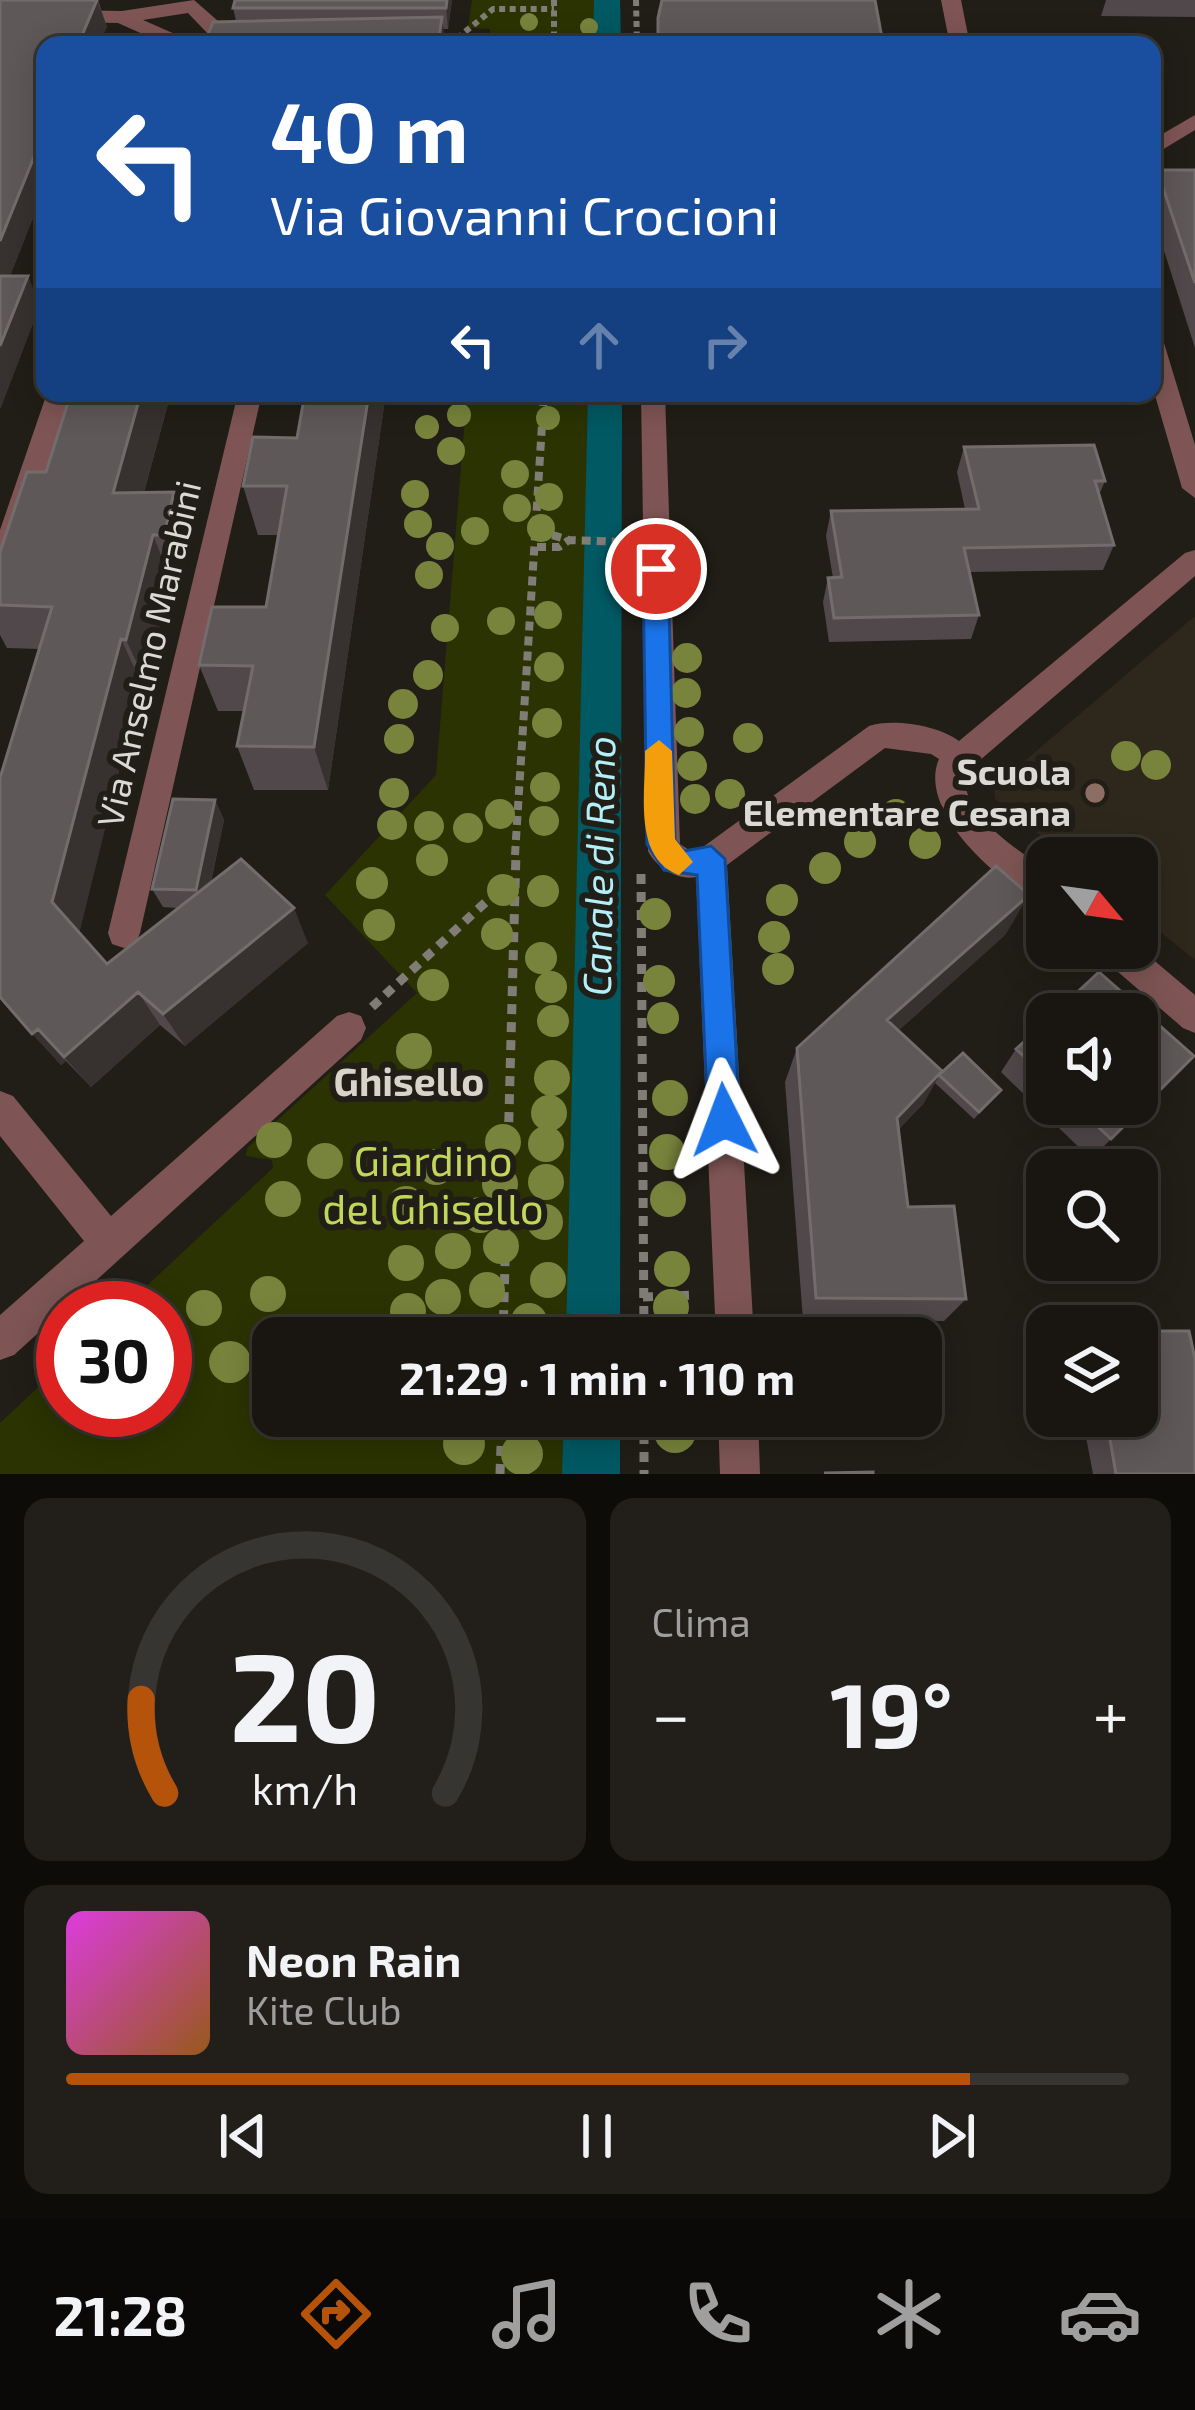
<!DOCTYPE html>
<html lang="it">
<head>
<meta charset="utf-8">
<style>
  body { margin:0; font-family:"Exo 2",sans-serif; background:#221f1a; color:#f1f3f6; height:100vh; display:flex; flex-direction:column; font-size:45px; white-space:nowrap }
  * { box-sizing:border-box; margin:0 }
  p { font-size:39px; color:#9f9f9f }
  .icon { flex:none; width:66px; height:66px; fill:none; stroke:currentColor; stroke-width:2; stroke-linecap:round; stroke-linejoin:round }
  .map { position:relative; height:1474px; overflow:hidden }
  .panel { display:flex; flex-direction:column; gap:24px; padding:24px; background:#0e0c09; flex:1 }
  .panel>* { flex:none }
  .guide { position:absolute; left:36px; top:36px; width:1125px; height:366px; border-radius:24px; box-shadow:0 6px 30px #0003,0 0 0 3px #373531; background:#1a4fa0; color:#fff; overflow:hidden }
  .needle { width:78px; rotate:119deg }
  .fabs { position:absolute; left:1026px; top:837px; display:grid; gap:24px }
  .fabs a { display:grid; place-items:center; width:132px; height:132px; border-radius:24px; background:#191611; box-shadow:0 6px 30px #0003,0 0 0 3px #373531; font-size:60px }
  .speed { position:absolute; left:36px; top:1281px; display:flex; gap:24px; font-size:60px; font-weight:700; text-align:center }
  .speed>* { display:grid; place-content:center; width:156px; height:156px; border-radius:50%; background:#191611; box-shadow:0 6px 30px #0003,0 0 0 3px #373531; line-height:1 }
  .speed .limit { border:18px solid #d22; background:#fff; color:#111 }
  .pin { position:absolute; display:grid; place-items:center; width:102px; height:102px; color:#fff; margin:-51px; border:6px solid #fff; border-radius:50%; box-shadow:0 3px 12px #0007 }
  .me { position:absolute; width:132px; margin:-66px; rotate:357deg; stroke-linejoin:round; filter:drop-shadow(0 0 9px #0008) }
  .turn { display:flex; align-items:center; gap:42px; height:252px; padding:0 36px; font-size:54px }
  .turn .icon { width:156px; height:156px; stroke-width:2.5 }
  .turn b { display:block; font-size:84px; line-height:102px }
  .lanes { display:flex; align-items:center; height:114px; padding:0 36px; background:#0003; justify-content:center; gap:60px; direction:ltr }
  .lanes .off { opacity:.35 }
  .big { font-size:90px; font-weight:700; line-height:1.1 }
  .panel .tile { flex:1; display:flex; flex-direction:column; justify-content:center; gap:18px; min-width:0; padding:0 42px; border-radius:24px; background:#221f1a }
  .panel .dial { align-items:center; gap:0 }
  .dial svg { height:312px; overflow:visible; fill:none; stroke:#373531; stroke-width:7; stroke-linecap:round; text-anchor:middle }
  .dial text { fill:#f1f3f6; stroke:none }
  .song { display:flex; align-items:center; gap:36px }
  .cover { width:144px; height:144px; border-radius:18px; background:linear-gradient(135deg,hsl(300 70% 55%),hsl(30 70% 35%)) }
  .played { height:12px; border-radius:6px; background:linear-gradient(90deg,#b45309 85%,#373531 85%) }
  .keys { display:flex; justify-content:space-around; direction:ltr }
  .heat { display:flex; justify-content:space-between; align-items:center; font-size:66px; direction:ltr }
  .panel .tiles { flex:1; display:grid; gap:24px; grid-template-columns:1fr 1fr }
  .tile:last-child { grid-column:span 2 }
  .trip { position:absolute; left:252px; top:1317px; width:690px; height:120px; border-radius:24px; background:#191611; box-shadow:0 6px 30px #0003,0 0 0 3px #373531; font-weight:700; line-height:120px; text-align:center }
  .tabs { display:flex; height:192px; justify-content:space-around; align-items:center; background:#0a0907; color:#9f9f9f }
  .tabs .icon { width:84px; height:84px }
  .tabs .selected { color:#b45309 }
  .tabs b { font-size:54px; color:#f1f3f6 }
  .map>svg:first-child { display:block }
  .built { fill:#2e281c }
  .green { fill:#2b3302 }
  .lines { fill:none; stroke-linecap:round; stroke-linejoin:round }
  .canal { fill:#005963; fill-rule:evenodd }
  .path-far2 { stroke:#807d77; stroke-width:6; stroke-dasharray:6 4.5; stroke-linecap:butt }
  .path-far1 { stroke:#807d77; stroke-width:8; stroke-dasharray:9 6; stroke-linecap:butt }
  .path { stroke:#807d77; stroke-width:9; stroke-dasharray:10 8; stroke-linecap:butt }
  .minor { fill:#7e5554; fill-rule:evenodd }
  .tree { fill:#78843c }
  .wall { fill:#50484a }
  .shaded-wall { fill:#373130 }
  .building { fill:#5f5859; stroke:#736c6c; stroke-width:3 }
  .route { fill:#1a73e8; stroke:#114b97; stroke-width:3 }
  .slow { fill:#f59e0b }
  .education-dot { fill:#8d6e63; stroke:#211e17; stroke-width:4.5 }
  .labels { text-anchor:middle; stroke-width:12; stroke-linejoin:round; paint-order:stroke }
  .street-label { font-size:36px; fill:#dbd9d4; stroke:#211e17 }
  .poi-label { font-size:36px; font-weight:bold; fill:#dbd9d4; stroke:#211e17; text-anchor:end }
  .water-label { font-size:39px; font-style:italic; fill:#b3eff8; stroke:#211e17 }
  .neighbourhood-label { font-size:39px; font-weight:bold; fill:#d8d4ca; stroke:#211e17 }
  .near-park-label { font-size:42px; fill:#c0d75a; stroke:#211e17 }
</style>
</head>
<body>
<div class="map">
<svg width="1195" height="1474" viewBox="0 0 1195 1474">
  <rect width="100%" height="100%" fill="#211e17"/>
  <path class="built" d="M1195,616V960L1137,913V858H1068L995,799L994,787Z"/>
  <path class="green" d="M472,0H596V45H489L490,29L468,28Z
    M467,393H592L582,1338H273V1416H581L580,1474H0V1423L63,1364V1410H165V1308H123L273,1168L272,1160L246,1156L247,1148L417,993L325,895L436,775Z"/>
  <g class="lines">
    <path class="canal" d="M594,0H620L621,45H593Z
      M588,393H622L620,1338H566Z
      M564,1416H620V1474H562Z"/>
    <path class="path-far2" d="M554,0V45
      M636,0L637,45
      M461,45L455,40L493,9H554"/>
    <path class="path-far1" d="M538,531L569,540L624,542
      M537,547H559L569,540
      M515,855L544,393"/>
    <path class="path" d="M641,874L644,1338
      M372,1007L514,876
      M643,1297L696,1295
      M503,1338L516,852
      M644,1416V1474
      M500,1474L502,1416"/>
    <path class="minor" d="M194,0L233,34L255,39L244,45H167L118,23L0,21V9L122,11ZM188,13L210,36L184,38L143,20Z
      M941,0H961L970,45H950Z
      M1195,115V130L1152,156V140Z
      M1152,335L1164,343L1195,445V498L1182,488L1152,385Z
      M47,393H71L14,571L0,581V530Z
      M238,393H262L140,933L136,944L124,948L112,944L108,933Z
      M641,393H665L680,844L689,850L703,847L869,726C894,718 939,726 959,741L1185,553L1195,550V576L965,773C961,817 1016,847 1047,871V904C1003,888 916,812 939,759L931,754L885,748L727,865L754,1338H716L696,877C678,881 656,867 648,851Z
      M1137,946L1195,995V1033L1183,1028L1103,959L1098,948Z
      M349,1012L361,1016L366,1028L361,1040L14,1355L0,1360V1315L84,1241L0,1136V1091L13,1096L111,1216L337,1016Z
      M718,1416H758L760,1474H720Z"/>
  </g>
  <g class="tree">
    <circle cx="529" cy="22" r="9"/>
    <circle cx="589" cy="27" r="9"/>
    <circle cx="459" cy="415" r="12"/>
    <circle cx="548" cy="418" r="12"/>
    <circle cx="427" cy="427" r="12"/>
    <circle cx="451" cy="451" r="14"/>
    <circle cx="515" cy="474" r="14"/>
    <circle cx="415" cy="494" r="14"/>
    <circle cx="549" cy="497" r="14"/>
    <circle cx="517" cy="508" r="14"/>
    <circle cx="418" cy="524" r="14"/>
    <circle cx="541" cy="528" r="14"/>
    <circle cx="475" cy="531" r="14"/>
    <circle cx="440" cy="546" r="14"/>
    <circle cx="684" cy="565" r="14"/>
    <circle cx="429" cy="575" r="14"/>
    <circle cx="548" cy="615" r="14"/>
    <circle cx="501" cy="621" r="14"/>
    <circle cx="445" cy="628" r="14"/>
    <circle cx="687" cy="658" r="15"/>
    <circle cx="549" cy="667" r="15"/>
    <circle cx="428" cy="675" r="15"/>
    <circle cx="686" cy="693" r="15"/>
    <circle cx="403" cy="704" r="15"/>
    <circle cx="547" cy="723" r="15"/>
    <circle cx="689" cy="732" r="15"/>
    <circle cx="748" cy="738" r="15"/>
    <circle cx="399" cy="739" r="15"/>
    <circle cx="1126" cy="756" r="15"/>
    <circle cx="1156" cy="765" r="15"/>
    <circle cx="692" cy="766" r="15"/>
    <circle cx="545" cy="787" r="15"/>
    <circle cx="394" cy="793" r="15"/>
    <circle cx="730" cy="794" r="15"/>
    <circle cx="695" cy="799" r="15"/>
    <circle cx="500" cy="814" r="15"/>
    <circle cx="896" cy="814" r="15"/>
    <circle cx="544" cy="821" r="15"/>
    <circle cx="392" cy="825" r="15"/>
    <circle cx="429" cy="826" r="15"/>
    <circle cx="468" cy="828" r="15"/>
    <circle cx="860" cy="842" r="16"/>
    <circle cx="925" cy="843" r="16"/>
    <circle cx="432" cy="860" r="16"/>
    <circle cx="825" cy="868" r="16"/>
    <circle cx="372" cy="883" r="16"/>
    <circle cx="503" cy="890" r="16"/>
    <circle cx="543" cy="891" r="16"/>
    <circle cx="782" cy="900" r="16"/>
    <circle cx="655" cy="914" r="16"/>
    <circle cx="379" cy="925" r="16"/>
    <circle cx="497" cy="934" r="16"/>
    <circle cx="774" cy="937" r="16"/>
    <circle cx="541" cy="958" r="16"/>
    <circle cx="778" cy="969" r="16"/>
    <circle cx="659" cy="981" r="16"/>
    <circle cx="433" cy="985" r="16"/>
    <circle cx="551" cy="987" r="16"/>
    <circle cx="663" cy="1018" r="16"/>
    <circle cx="553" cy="1021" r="16"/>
    <circle cx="414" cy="1051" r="18"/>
    <circle cx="552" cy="1078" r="18"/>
    <circle cx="670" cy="1098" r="18"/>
    <circle cx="549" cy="1113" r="18"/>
    <circle cx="274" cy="1140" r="18"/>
    <circle cx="503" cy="1142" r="18"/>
    <circle cx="546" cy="1144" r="18"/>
    <circle cx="667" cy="1152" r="18"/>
    <circle cx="325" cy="1161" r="18"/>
    <circle cx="436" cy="1167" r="18"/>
    <circle cx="546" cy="1182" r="18"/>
    <circle cx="500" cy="1184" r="18"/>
    <circle cx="283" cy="1199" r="18"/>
    <circle cx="668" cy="1199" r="18"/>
    <circle cx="406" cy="1204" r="18"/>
    <circle cx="480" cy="1215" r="18"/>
    <circle cx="545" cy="1222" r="18"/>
    <circle cx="501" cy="1246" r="18"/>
    <circle cx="453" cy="1251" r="18"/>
    <circle cx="406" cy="1263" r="18"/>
    <circle cx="672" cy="1269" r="18"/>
    <circle cx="548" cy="1280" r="18"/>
    <circle cx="487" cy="1290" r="18"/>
    <circle cx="268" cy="1294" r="18"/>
    <circle cx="443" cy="1297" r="18"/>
    <circle cx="671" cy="1307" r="18"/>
    <circle cx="204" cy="1308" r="18"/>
    <circle cx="408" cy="1311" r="18"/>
    <circle cx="529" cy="1321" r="18"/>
    <circle cx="230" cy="1362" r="21"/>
    <circle cx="675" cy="1432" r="21"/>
    <circle cx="464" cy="1444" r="21"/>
    <circle cx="522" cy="1454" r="21"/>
  </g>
  <path class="wall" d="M0,0H98L107,27L45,45V187L10,276L40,305L0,409Z
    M235,0H452L448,29H443L445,45H204L236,21L233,8Z
    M1106,0H1195V17L1101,16Z
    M658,18L882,38L880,45H657Z
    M1157,170H1195V348L1152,213V183Z
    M71,393H171L144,492H174L191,537L181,580H171L146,682H141L79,933L107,964L178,908L163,907L152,889L215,800L224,820L211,882L308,943L185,1046L160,1025L91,1087L66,1061L61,1065L0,997L39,649L7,648L0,635V552L46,472Z
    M305,393H386L328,790H254L237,746L244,711H218L199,665L266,607L279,535H258L243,486L297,438Z
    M954,393H1130L1126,402L956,400Z
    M964,447L1105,481L1099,495L1114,545L1103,570L970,572L979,615L971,639L829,642L823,602L828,578H833L826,536L831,511L965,509L957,472Z
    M1006,934L899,1030L942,1071L1001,1090L974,1119L935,1083L923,1104L899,1129L908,1207L966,1299L944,1321L803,1320L785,1082L797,1048Z
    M1047,1021V1104H1137L1194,1056L1091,1159L1001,1072L1016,1049Z
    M1087,1315H1142L1145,1331H1189L1195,1359V1474H1093L1082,1416H1137V1326H1071Z"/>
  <path class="shaded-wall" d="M97,0L107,27L99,45H78Z
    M447,0H452L448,29L446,8Z
    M442,17L445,45H438Z
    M34,157L45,187L0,302V241Z
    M28,276L40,305L0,409V346Z
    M141,393H171L131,538L113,493Z
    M369,393H386L328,790L314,747Z
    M174,492L191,537L181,580L164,535Z
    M153,535L171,580L146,682L126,640Z
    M121,639L141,682L78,938L52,902Z
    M215,800L224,820L205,908L196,890Z
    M1029,895L1006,934L871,1055L887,1020Z
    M294,908L308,943L185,1046L163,1014Z
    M138,992L160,1025L91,1087L64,1057Z
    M38,1029L66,1061L61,1065L32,1034Z
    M942,1071L923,1104L880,1148L897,1118Z"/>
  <path class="building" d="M0,0H97L78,45H45V157H34L0,241Z
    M235,0H447L446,8H233Z
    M662,0H875L882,38L784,37L785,45H658V18Z
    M442,17L438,45H204L213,22Z
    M1037,38L1085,39L1086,45H1039Z
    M1157,170H1195V283Z
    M0,276H28L0,346Z
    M71,393H141L113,493L174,492L164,535H153L126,640L121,639L52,902L107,964L241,859L294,908L163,1014L138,992L64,1057L38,1029L32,1034L0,997V778L52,607L0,605V552L27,472H46Z
    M305,393H369L314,747L237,746L253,666L199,665L212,607H266L287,486H243L253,437L297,438Z
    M1094,445L1105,481H1095L1114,545L964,548L979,615L834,618L828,578L842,577L831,511L979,509L964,447Z
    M173,799L215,800L196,890L152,889Z
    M996,866L1029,895L887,1020L942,1071L897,1118L908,1207L954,1206L966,1299L816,1298L797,1048Z
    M1099,972L1194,1056L1111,1139L1074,1104H1137V1014H1054Z
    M1047,1021V1078L1016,1049Z
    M963,1053L1001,1090L979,1112L939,1075Z
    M1087,1315H1142L1145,1331H1189L1195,1359V1474H1116L1106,1416H1137V1326H1089Z
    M873,1472V1474L824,1473Z"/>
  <path class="route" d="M656,560L668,569L675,840L684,851L711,846L725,859L740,1120L736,1132L724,1136L713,1132L708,1120L697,875L664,870L647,844L643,569Z"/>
  <path class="slow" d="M659,740L672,751L675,839L693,862L679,875C632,858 646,791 645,751Z"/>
  <circle class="education-dot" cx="1095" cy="793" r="12"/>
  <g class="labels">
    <g class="street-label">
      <text transform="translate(149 654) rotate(-77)" y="13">Via Anselmo Marabini</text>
    </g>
    <g class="poi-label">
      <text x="1071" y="785">Scuola<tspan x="1071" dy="41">Elementare Cesana</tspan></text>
    </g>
    <g class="water-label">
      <text transform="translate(599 866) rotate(-89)" y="14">Canale di Reno</text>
    </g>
    <g class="neighbourhood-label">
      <text x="409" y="1096">Ghisello</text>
    </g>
    <g class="near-park-label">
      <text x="433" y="1176">Giardino<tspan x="433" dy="48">del Ghisello</tspan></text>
    </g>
  </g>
</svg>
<div class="fabs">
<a><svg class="needle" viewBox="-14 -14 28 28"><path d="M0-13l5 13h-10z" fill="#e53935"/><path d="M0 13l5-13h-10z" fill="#9f9f9f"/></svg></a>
<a><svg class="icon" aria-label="sound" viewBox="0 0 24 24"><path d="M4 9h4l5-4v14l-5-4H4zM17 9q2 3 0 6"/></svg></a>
<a><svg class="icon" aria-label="search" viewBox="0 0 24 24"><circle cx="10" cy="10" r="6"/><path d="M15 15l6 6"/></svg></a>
<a><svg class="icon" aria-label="layers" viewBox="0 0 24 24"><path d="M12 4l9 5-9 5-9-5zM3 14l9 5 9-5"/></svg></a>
</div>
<div class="speed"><div class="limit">30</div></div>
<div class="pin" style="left:656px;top:569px;background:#d93025"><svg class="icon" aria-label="arrive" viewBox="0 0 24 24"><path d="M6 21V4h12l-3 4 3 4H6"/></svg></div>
<svg class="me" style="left:724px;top:1120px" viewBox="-20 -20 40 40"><path d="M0-17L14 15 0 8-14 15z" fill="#1a73e8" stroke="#fff" stroke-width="4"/></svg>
<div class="trip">21:29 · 1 min · 110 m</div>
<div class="guide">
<div class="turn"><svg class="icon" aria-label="left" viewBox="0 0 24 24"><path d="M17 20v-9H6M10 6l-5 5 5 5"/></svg><div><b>40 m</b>Via Giovanni Crocioni</div></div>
<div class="lanes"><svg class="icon" aria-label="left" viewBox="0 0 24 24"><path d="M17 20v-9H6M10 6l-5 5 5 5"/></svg><svg class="icon off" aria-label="ahead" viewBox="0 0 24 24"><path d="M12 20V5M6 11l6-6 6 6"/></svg><svg class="icon off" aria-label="right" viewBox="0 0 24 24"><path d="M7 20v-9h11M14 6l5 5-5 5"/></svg></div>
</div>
</div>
<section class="panel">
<div class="tiles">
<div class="tile dial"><svg viewBox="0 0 100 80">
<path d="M14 69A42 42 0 1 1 86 69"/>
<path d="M14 69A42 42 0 0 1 8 45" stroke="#b45309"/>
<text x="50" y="56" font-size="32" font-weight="700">20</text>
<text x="50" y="72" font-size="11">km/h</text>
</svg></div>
<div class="tile"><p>Clima</p>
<div class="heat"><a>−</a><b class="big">19°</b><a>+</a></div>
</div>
<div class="tile">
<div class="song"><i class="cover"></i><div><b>Neon Rain</b><p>Kite Club</p></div></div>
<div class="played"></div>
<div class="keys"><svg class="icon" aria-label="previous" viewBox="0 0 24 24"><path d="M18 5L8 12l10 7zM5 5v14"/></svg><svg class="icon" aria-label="pause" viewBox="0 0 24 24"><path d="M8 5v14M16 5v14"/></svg><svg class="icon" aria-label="next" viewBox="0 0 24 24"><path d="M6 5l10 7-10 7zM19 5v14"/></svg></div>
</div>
</div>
</section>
<nav class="tabs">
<b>21:28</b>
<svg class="icon selected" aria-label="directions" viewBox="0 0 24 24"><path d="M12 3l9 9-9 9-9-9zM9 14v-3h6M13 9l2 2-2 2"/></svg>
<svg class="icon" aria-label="music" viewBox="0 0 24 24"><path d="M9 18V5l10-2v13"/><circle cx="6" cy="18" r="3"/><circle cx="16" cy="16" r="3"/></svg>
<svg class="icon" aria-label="phone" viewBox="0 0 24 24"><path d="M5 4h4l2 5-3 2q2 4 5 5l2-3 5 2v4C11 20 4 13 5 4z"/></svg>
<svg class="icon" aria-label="climate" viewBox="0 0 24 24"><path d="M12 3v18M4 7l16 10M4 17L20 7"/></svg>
<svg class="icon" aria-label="car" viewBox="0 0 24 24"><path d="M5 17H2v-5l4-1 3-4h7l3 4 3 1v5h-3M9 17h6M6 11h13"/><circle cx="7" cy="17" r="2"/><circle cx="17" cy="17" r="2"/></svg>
</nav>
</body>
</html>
